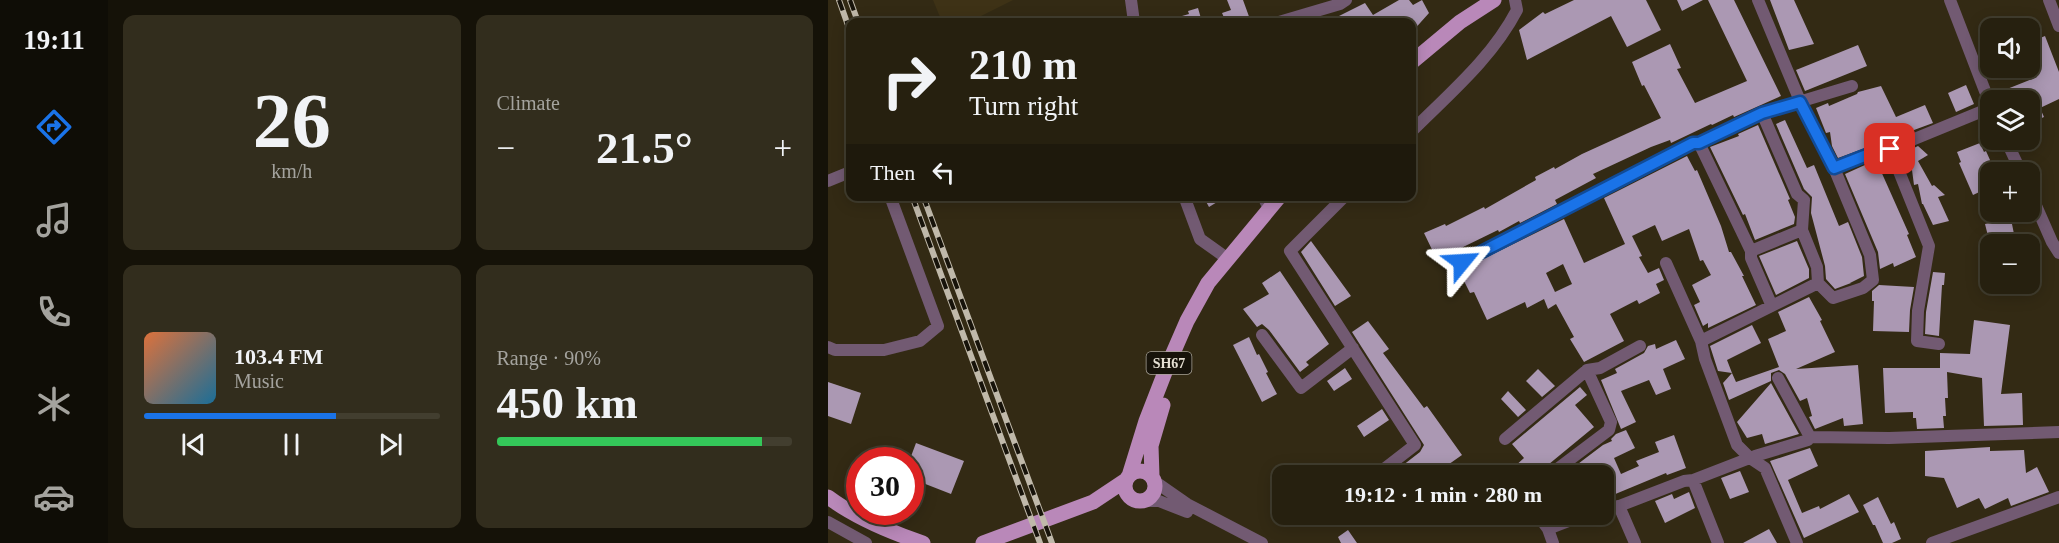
<!DOCTYPE html>
<html lang="en">
<head>
<meta charset="utf-8">
<style>
  body { margin:0; font-family:Georgia,serif; background:#322d1d; color:#f1f3f6; height:100vh; display:flex; flex-direction:column; font-size:22px; white-space:nowrap }
  * { box-sizing:border-box; margin:0 }
  p { font-size:20px; color:#a4a39e }
  .icon { flex:none; width:33px; height:33px; fill:none; stroke:currentColor; stroke-width:2; stroke-linecap:round; stroke-linejoin:round }
  .map { position:relative; flex:1; overflow:hidden }
  .side { display:flex; flex-direction:column; gap:15px; padding:15px; background:#151208; width:720px }
  .side>* { flex:none }
  .banner { position:absolute; left:18px; top:18px; width:570px; height:183px; border-radius:12px; box-shadow:0 3px 15px #0003,0 0 0 2px #423e2f; background:#26200f; color:#f1f3f6; overflow:hidden }
  .fabs { position:absolute; left:1152px; top:18px; display:grid; gap:12px }
  .fabs a { display:grid; place-items:center; width:60px; height:60px; border-radius:12px; background:#26200f; box-shadow:0 3px 15px #0003,0 0 0 2px #423e2f; font-size:30px }
  .speed { position:absolute; left:18px; top:447px; display:flex; gap:12px; font-size:30px; font-weight:700; text-align:center }
  .speed>* { display:grid; place-content:center; width:78px; height:78px; border-radius:50%; background:#26200f; box-shadow:0 3px 15px #0003,0 0 0 2px #423e2f; line-height:1 }
  .speed .limit { border:9px solid #d22; background:#fff; color:#111 }
  .pin { position:absolute; display:grid; place-items:center; width:51px; height:51px; color:#fff; margin:-26px; border-radius:12px; box-shadow:0 3px 9px #0006 }
  .me { position:absolute; width:66px; margin:-33px; rotate:63deg; stroke-linejoin:round; filter:drop-shadow(0 0 4px #0008) }
  .turn { display:flex; align-items:center; gap:21px; height:126px; padding:0 24px; font-size:27px }
  .turn .icon { width:78px; height:78px; stroke-width:2.5 }
  .turn b { display:block; font-size:42px; line-height:51px }
  .then { display:flex; align-items:center; height:57px; padding:0 24px; background:#0003; gap:12px; font-size:22px }
  .big { font-size:45px; font-weight:700; line-height:1.1 }
  .side .widget { flex:1; display:flex; flex-direction:column; justify-content:center; gap:9px; min-width:0; padding:0 21px; border-radius:12px; background:#322d1d }
  .side .dial { align-items:center; gap:0 }
  .dial b { font-size:78px; line-height:1 }
  .song { display:flex; align-items:center; gap:18px }
  .cover { width:72px; height:72px; border-radius:9px; background:linear-gradient(135deg,hsl(20 70% 55%),hsl(200 70% 35%)) }
  .played { height:6px; border-radius:3px; background:linear-gradient(90deg,#1a73e8 65%,#423e2f 65%) }
  .keys { display:flex; justify-content:space-around; direction:ltr }
  .heat { display:flex; justify-content:space-between; align-items:center; font-size:33px; direction:ltr }
  .charge { height:9px; border-radius:4px; background:linear-gradient(90deg,#34c759 90%,#423e2f 0) }
  .side .tiles { flex:1; display:grid; gap:15px; grid-template-columns:repeat(2,1fr) }
  .trip { position:absolute; left:444px; top:465px; width:342px; height:60px; border-radius:12px; background:#26200f; box-shadow:0 3px 15px #0003,0 0 0 2px #423e2f; font-weight:700; line-height:60px; text-align:center }
  main { display:flex; flex:1; min-height:0 }
  .tabs { display:flex; flex-direction:column; width:108px; justify-content:space-around; align-items:center; background:#0f0d06; color:#a4a39e }
  .tabs .icon { width:42px; height:42px }
  .tabs .selected { color:#1a73e8 }
  .tabs b { font-size:27px; color:#f1f3f6 }
  .map>svg:first-child { display:block }
  .built { fill:#3e3216 }
  .building { fill:#ab98b3; fill-rule:evenodd }
  .lines { fill:none; stroke-linecap:round; stroke-linejoin:round }
  .minor { stroke:#725a72; stroke-width:12 }
  .major { stroke:#b988b9; stroke-width:15 }
  .rail-casing { stroke:#c0b9aa; stroke-width:6 }
  .rail { stroke:#17130a; stroke-width:4; stroke-dasharray:11; stroke-linecap:butt }
  .route-casing { stroke:#114b97; stroke-width:15 }
  .route { stroke:#1a73e8; stroke-width:10 }
  .labels { text-anchor:middle; stroke-width:6; stroke-linejoin:round; paint-order:stroke }
  .shield { fill:#17130a; stroke:#a8a297; stroke-width:1.5 }
  .shield-label { font-size:14px; font-weight:bold; fill:#e6e0d3 }
</style>
</head>
<body>
<main>
<nav class="tabs">
<b>19:11</b>
<svg class="icon selected" aria-label="directions" viewBox="0 0 24 24"><path d="M12 3l9 9-9 9-9-9zM9 14v-3h6M13 9l2 2-2 2"/></svg>
<svg class="icon" aria-label="music" viewBox="0 0 24 24"><path d="M9 18V5l10-2v13"/><circle cx="6" cy="18" r="3"/><circle cx="16" cy="16" r="3"/></svg>
<svg class="icon" aria-label="phone" viewBox="0 0 24 24"><path d="M5 4h4l2 5-3 2q2 4 5 5l2-3 5 2v4C11 20 4 13 5 4z"/></svg>
<svg class="icon" aria-label="climate" viewBox="0 0 24 24"><path d="M12 3v18M4 7l16 10M4 17L20 7"/></svg>
<svg class="icon" aria-label="car" viewBox="0 0 24 24"><path d="M5 17H2v-5l4-1 3-4h7l3 4 3 1v5h-3M9 17h6M6 11h13"/><circle cx="7" cy="17" r="2"/><circle cx="17" cy="17" r="2"/></svg>
</nav>
<section class="side">
<div class="tiles">
<div class="widget dial"><b>26</b><p>km/h</p></div>
<div class="widget"><p>Climate</p>
<div class="heat"><a>−</a><b class="big">21.5°</b><a>+</a></div>
</div>
<div class="widget">
<div class="song"><i class="cover"></i><div><b>103.4 FM</b><p>Music</p></div></div>
<div class="played"></div>
<div class="keys"><svg class="icon" aria-label="previous" viewBox="0 0 24 24"><path d="M18 5L8 12l10 7zM5 5v14"/></svg><svg class="icon" aria-label="pause" viewBox="0 0 24 24"><path d="M8 5v14M16 5v14"/></svg><svg class="icon" aria-label="next" viewBox="0 0 24 24"><path d="M6 5l10 7-10 7zM19 5v14"/></svg></div>
</div>
<div class="widget"><p>Range · 90%</p><b class="big">450 km</b><div class="charge"></div></div>
</div>
</section>
<div class="map">
<svg width="1231" height="543" viewBox="0 0 1231 543">
  <rect width="100%" height="100%" fill="#332a14"/>
  <path class="built" d="M105,0H185L149,18L132,22H114Z"/>
  <path class="building" d="M399,0H415L423,22H398L394,13L403,10Z
    M571,0H581L585,5L594,0L601,13L584,32V22H499L537,3L545,15Z
    M746,0H818L833,30L799,47L783,16L699,60L691,30L715,12L717,14Z
    M849,0H875L854,11Z
    M880,0H906L953,96L906,117L905,115L884,125L883,124L843,143L842,140L823,147L765,174L768,178L727,200L729,204L692,223L691,221L671,232L670,230L629,250L630,253L610,262L596,233L617,224L618,226L656,207L657,209L708,180L707,177L726,167L727,169L754,154L833,118L816,85L814,86L804,62L842,44L853,68L849,69L867,103L919,81Z
    M942,0H966L986,44L961,50Z
    M370,8L374,22H340V20L361,14L360,11Z
    M1217,36L1231,72V99L1212,108L1216,117L1202,123V100H1178L1174,91L1209,77L1202,60V42Z
    M1030,45L1039,66L977,91L968,70Z
    M1138,85L1146,104L1128,112L1120,93Z
    M1053,86L1068,117L1097,105L1105,123L1010,158L1004,146L1002,132L998,133L988,108L1000,103L1001,106L1029,94L1030,92Z
    M957,120L979,168L986,165L1011,226L1020,222L1034,257L1036,276L1022,283H1023L1007,289L998,279L997,266L983,213L984,197L976,189L948,124Z
    M930,125L962,199L960,200L967,217L966,224L927,240L917,214L915,215L882,147L911,136L910,134Z
    M1152,143L1156,152L1158,151L1162,160V187L1145,195L1131,163L1133,162L1129,152Z
    M1090,146L1100,155L1090,161L1104,186L1106,185L1117,195L1110,197L1121,221L1105,225L1095,204H1094L1090,184L1086,185L1084,170L1075,160L1073,154Z
    M859,156L867,171L869,170L893,226L901,252H903L916,276H914L928,305L880,328V323L875,326L866,305L872,302L864,285L883,275L875,260L872,261L861,229L834,241L827,225L804,236L814,256L811,257L820,273L831,268L836,280L828,284L832,293L811,304L809,300L782,314L796,341L756,362L742,339L746,337L728,304L720,309L716,299L699,308L697,302L659,320L646,292L642,293L631,271L736,219L756,263L797,244L776,198ZM735,264L744,284L727,292L718,273Z
    M1048,160L1081,234L1079,235L1088,257L1066,267L1065,263L1052,269L1050,252L1017,174Z
    M375,196H399L381,207Z
    M1183,219L1186,234L1178,235L1181,244H1162L1157,224Z
    M483,241L523,296L507,306L473,252Z
    M969,241L981,269V278L948,295L931,256Z
    M452,271L501,344L478,362L481,365L472,372L441,330L434,324L429,327L415,309L441,294L434,283Z
    M1105,272L1117,273L1116,285H1114L1111,336L1097,334L1098,312Z
    M1051,285L1086,287L1082,310L1081,332L1045,331L1046,301H1044V291Z
    M981,297L994,320L992,321L1007,352L968,369L1030,365L1035,424L1016,426L1015,418L987,429L981,417L984,416L979,398L972,401L957,374L951,370L943,373V381L901,400L895,383L904,373L908,382L951,367L940,339L958,331L950,312Z
    M1146,320L1182,325L1173,394L1194,393L1195,425L1156,426L1154,378L1119,372L1120,398H1117L1118,416H1115L1116,428L1089,429L1088,418H1085V412L1057,413L1055,368H1112V353L1142,354Z
    M540,321L561,349L555,353L596,408L599,406L634,455L604,476H561L592,452L596,445L524,332Z
    M924,325L933,343L899,360L904,373L890,371L882,346Z
    M421,337L429,355L431,354L440,372L438,373L449,394L434,402L405,345Z
    M848,340L857,359L835,369L843,389L828,395L821,380L793,391L808,422L793,429L773,380L789,373L787,369L816,353L820,346L827,344L828,349Z
    M517,368L524,379L506,391L499,381Z
    M710,369L727,386L714,397L698,381Z
    M0,382L33,393L23,424L0,416Z
    M943,383L971,434L937,444L934,434L919,438L909,422Z
    M752,387L759,395L747,405L766,427L715,469L712,476H676L696,458L684,444Z
    M680,391L698,410L690,417L673,399Z
    M554,409L561,420L536,437L529,426Z
    M798,430L807,448L786,458L793,474L811,466L808,461L831,452L827,442L846,435L858,468L839,475L838,473L785,495L774,468L766,476H734L775,445L784,441L783,439L788,434Z
    M88,443L136,461L123,494L82,478V459Z
    M1162,447V451L1196,450L1198,473L1209,467L1221,492L1183,506L1180,498L1157,509L1151,498L1129,508L1116,478L1097,476V451Z
    M982,448L990,466L960,480L974,513L991,506L992,509L1021,494L1031,512L976,538L942,461Z
    M912,471L921,492L902,499L893,478Z
    M861,492L867,508L837,523L827,501L844,494L846,499Z
    M1050,497L1063,524L1066,522L1073,539L1064,543H1055L1047,525H1045L1035,505Z
    M941,529L949,543H915Z
    M520,530L529,543H513L510,537Z"/>
  <g class="lines">
    <path class="minor" d="M303,0L306,22
      M930,0L972,101L1006,168L1042,255L1045,280L1035,288L1005,298L990,283L989,267L974,230L976,200L969,194L934,113
      M1122,0L1162,104
      M1221,0L1231,26
      M451,22L512,4L518,0
      M584,131C622,93 664,58 689,10L687,0
      M1178,140L1193,172
      M871,143L923,251V258L943,304
      M1062,149L1101,246L1090,311L1089,341L1111,344
      M1006,168L1054,149H1062L1162,108
      M0,181L22,172
      M1202,192L1224,242L1231,253
      M356,196L372,239L400,259
      M435,196L441,209
      M517,196L462,251L587,445L547,476
      M923,251L974,230
      M634,262L865,143H871L934,113L1024,86
      M838,263L873,341L877,359L909,445L922,458L937,468L969,543
      M434,335L473,388L525,348
      M873,341L990,283
      M0,347L7,350H56L92,341L110,326L62,196
      M950,378L982,437
      M677,439L759,370L772,368L812,346
      M720,476L781,430L783,422L759,370
      M865,480L890,543
      M326,481L359,504L434,543
      M317,501H331L359,512
      M791,506L807,543
      M776,509L791,506L856,481L865,480L927,456L980,440L982,437L1061,438L1231,432
      M709,514L720,529L725,543
      M0,522L38,543
      M720,529L759,514
      M1104,543L1231,497"/>
    <path class="major" d="M584,62L632,22L666,0
      M297 486a15 15 0 1 1 30 0a15 15 0 1 1-30 0Z
      M301,476L318,421L339,367L359,321L380,283L452,196
      M324,476L323,446L335,405
      M0,497C28,518 62,532 95,543
      M155,543L265,502L298,480"/>
    <g class="rail-casing">
      <path id="rail" d="M11,0L22,31
        M22,0L30,22
        M84,196L212,543
        M95,196L224,543"/>
    </g>
    <use href="#rail" class="rail"/>
  </g>
  <g class="lines">
    <g class="route-casing">
      <path id="route" d="M634,262L865,143H871L934,113L972,102L1006,168L1054,149H1062"/>
    </g>
    <use href="#route" class="route"/>
  </g>
  <g class="labels">
    <rect class="shield" x="318.5" y="352" width="45" height="22" rx="4.5"/>
    <g class="shield-label">
      <text x="341" y="368">SH67</text>
    </g>
  </g>
</svg>
<div class="fabs">
<a><svg class="icon" aria-label="sound" viewBox="0 0 24 24"><path d="M4 9h4l5-4v14l-5-4H4zM17 9q2 3 0 6"/></svg></a>
<a><svg class="icon" aria-label="layers" viewBox="0 0 24 24"><path d="M12 4l9 5-9 5-9-5zM3 14l9 5 9-5"/></svg></a>
<a>+</a>
<a>−</a>
</div>
<div class="speed"><div class="limit">30</div></div>
<div class="pin" style="left:1062px;top:149px;background:#d93025"><svg class="icon" aria-label="arrive" viewBox="0 0 24 24"><path d="M6 21V4h12l-3 4 3 4H6"/></svg></div>
<svg class="me" style="left:634px;top:262px" viewBox="-20 -20 40 40"><path d="M0-17L14 15 0 8-14 15z" fill="#1a73e8" stroke="#fff" stroke-width="4"/></svg>
<div class="trip">19:12 · 1 min · 280 m</div>
<div class="banner">
<div class="turn"><svg class="icon" aria-label="right" viewBox="0 0 24 24"><path d="M7 20v-9h11M14 6l5 5-5 5"/></svg><div><b>210 m</b>Turn right</div></div>
<div class="then">Then<svg class="icon" aria-label="left" viewBox="0 0 24 24"><path d="M17 20v-9H6M10 6l-5 5 5 5"/></svg></div>
</div>
</div>
</main>
</body>
</html>
